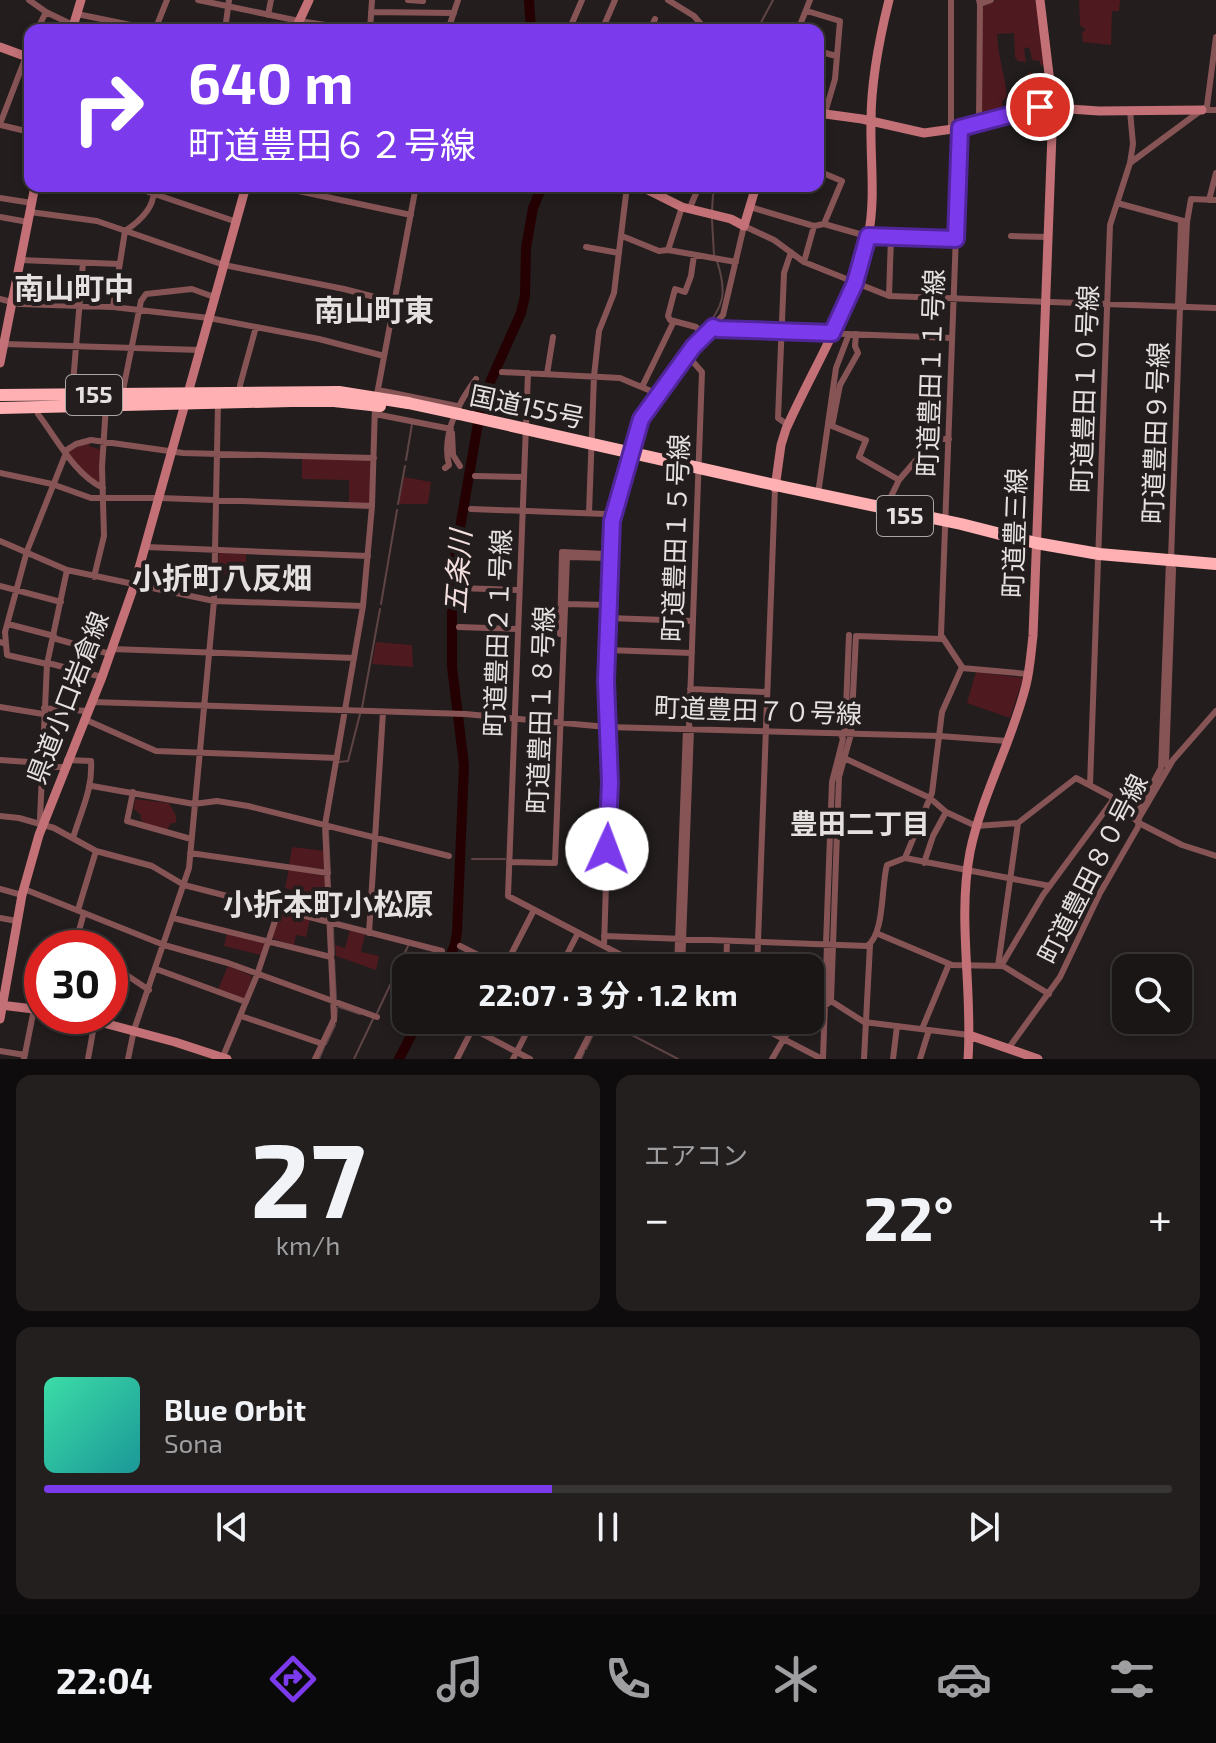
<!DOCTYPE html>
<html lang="ja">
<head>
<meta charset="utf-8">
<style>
  body { margin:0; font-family:"Exo 2","Noto Sans JP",sans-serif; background:#231f1f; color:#f1f3f6; height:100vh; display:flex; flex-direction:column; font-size:30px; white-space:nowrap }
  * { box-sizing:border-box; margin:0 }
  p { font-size:26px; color:#9f9fa1 }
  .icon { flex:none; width:44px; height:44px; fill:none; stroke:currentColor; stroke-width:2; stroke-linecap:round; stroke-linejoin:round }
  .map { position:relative; height:1059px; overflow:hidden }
  .panel { display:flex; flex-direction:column; gap:16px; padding:16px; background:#0e0c0c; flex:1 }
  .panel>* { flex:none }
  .hud { position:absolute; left:24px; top:24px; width:800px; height:168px; border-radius:16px; box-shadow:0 4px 12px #0003,0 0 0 2px #383535; background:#7c3aed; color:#fff; overflow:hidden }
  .buttons { position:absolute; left:1112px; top:954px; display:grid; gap:16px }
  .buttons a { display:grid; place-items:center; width:80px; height:80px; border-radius:16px; background:#1a1616; box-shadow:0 4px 12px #0003,0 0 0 2px #383535; font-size:40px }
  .speed { position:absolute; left:24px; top:930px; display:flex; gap:16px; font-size:40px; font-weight:700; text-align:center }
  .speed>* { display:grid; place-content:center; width:104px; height:104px; border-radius:50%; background:#1a1616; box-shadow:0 4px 12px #0003,0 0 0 2px #383535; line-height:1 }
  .speed .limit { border:12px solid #d22; background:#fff; color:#111 }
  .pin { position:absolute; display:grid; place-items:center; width:68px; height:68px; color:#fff; margin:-34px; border:4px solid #fff; border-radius:50%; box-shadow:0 2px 8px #0007 }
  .me { position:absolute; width:88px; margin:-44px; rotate:2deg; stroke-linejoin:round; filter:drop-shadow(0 0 6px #0008) }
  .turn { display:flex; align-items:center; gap:28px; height:168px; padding:0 32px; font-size:36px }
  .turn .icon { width:104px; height:104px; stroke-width:2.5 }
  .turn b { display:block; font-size:56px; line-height:68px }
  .big { font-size:60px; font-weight:700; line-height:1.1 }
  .panel .widget { flex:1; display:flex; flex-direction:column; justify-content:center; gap:12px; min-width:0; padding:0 28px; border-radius:16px; background:#231f1f }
  .panel .dial { align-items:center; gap:0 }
  .dial b { font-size:104px; line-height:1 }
  .song { display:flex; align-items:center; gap:24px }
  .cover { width:96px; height:96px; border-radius:12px; background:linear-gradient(135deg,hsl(160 70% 55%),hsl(180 70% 35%)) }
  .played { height:8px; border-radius:4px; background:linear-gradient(90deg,#7c3aed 45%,#383535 45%) }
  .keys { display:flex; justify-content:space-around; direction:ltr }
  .heat { display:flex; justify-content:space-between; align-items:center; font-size:44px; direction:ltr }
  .panel .tiles { flex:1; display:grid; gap:16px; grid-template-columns:1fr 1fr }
  .widget:last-child { grid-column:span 2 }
  .trip { position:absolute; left:392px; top:954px; width:432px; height:80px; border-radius:16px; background:#1a1616; box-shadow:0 4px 12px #0003,0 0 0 2px #383535; font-weight:700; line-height:80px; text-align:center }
  .tabs { display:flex; height:128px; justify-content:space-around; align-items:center; background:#0a0909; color:#9f9fa1 }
  .tabs .icon { width:56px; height:56px }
  .tabs .on { color:#7c3aed }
  .tabs b { font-size:36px; color:#f1f3f6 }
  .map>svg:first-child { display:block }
  .green { fill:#4f1a1f }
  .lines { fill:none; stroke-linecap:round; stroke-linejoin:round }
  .stream { stroke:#5f4446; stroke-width:2 }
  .river { stroke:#250003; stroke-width:10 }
  .street { stroke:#875456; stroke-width:6 }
  .secondary { stroke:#c37176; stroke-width:9 }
  .highway { stroke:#feb0b2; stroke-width:12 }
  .highway-bridge { stroke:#feb0b2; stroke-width:12 }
  .route-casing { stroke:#51269a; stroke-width:20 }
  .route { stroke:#7c3aed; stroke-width:14 }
  .labels { text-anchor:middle; stroke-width:8; stroke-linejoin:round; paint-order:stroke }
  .shield { fill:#231d1d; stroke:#aba6a6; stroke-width:2 }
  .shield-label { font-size:24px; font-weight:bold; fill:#e5e1e1 }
  .street-label { font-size:26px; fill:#e5e1e1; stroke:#231d1d }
  .water-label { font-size:28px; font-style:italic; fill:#f4dede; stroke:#231d1d }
  .neighbourhood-label { font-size:28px; font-weight:bold; fill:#e5e1e1; stroke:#231d1d }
  .quarter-label { font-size:30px; font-weight:bold; fill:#e5e1e1; stroke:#231d1d }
</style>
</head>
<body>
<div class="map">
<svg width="1216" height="1059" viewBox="0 0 1216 1059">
  <rect width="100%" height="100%" fill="#231d1d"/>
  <path class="green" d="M997,0H1035L1049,64L1040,65V61L1032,60L1030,49L1027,47L1024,49L1026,62L1018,61L1015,57L1014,33L997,34C998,57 1005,75 1007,97L1002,101L1004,117L979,123L982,6Z
    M1079,0H1120L1119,11H1112L1111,45L1083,42L1082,32L1086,30L1080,25Z
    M1029,72L1032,73L1034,84L1037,87L1036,108L1019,113L1014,92L1016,84L1026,81Z
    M90,441L89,446L102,450L101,485L90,481L67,452Z
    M302,458L370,460V501L368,504L349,503V480L302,479Z
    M404,477L431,482L428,504H399Z
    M219,553L246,554V575L217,574Z
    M376,642L412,645L413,667L372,664Z
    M976,672L1023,678L1010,718L967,703Z
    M135,799L169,803L176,816V823H171L167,830L145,824L141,820V815L134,809Z
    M292,847L325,851V869L289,865Z
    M289,869L325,876C326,892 329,906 315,916L287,909L292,890L285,888Z
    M282,912L310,919L306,937L296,935L294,945L271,938Z
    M350,930L365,934L361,952L379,956L376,970L336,956L335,945L345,948Z
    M227,933L265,943L261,955L224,946Z
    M228,966L252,976L245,999L217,992Z"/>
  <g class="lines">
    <path class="stream" d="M757,30L773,0
      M712,211L713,195L717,186
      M712,220L714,255
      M702,331C725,307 727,292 717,261
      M657,388L699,335
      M628,445L637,415L651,395
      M406,460L412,424
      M398,504L405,466
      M381,604L397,510
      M362,708L380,609
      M339,762L348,761L360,714
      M328,830L330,873
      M460,858L463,859
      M472,859H505
      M333,928L334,955
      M334,960L336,999
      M394,976L408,946
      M339,1007L360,1014
      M377,1013L392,981
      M603,1020L678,1059
      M336,1022L337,1008
      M598,1025L599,1022
      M326,1044L335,1025
      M586,1049L596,1028
      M319,1059L324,1047
      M354,1059L373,1019
      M581,1059L584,1052"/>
    <path class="river" d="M529,0L531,30
      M446,968L455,944L457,932L464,765L452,667V597L455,557L482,400L521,313L525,296L526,248L533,208L542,186
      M399,1059L419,1020"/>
    <path class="street" d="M29,0L46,12L73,25
      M198,0L299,21L359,30
      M408,0L423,1
      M668,0L694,16L706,30
      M951,0V130
      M979,0L980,4L991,0
      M807,11L840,21L835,79L825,113
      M371,12L454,13
      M77,14L155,30
      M268,15L271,0
      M539,26L547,30
      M37,30L46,12
      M155,30L167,0
      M225,30L229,0
      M370,30L372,0
      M448,30L458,0
      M569,30L582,0
      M602,30L615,0
      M650,30L655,19
      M798,30L810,0
      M818,51L836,56
      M1202,110H1216
      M1130,111L1133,144L1130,163
      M979,123L980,4
      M0,124L30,46
      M0,125L30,132
      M818,171L842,181L824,224
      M131,186L237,222
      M275,186L411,215
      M0,198L32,203
      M1209,200L1216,173
      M1117,203L1187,222L1191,199L1216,200
      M682,207L668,250L736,262
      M750,207L814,226L824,224L863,235L956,239
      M689,210L699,186
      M30,212L97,221L224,265L344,289L394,302
      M0,217L28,222
      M622,236L659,251L668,250
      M1011,236L1048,237
      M586,247L619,253
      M694,255L691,276L685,292L675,289L668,316L670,320L696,327L704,336
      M20,260L119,264
      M804,262L814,226
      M889,296L891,237
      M0,299L19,304L113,307L209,318L319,339L384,356
      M113,307L125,231C140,221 157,205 153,186
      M1178,307L1181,221
      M1183,307L1187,222
      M713,327L718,329L952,338
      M856,334L855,346L858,353L840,385L832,426L866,440L859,457L899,480
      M4,344L200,350
      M687,355L702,372L689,729
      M502,372L620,378L658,394
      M528,373L508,896L646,968
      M547,374L553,337
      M642,387L674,321
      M378,390L457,406
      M240,392V385L256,327
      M72,395L83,263
      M122,395L141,301L146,294L192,289L214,297
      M38,406V414C57,439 74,474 103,488
      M375,414L451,429
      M788,425L778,418L784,273L791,252
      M452,433L453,455L460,466
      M65,451L76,444L91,440L183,453L374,458
      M445,468L449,465C441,434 459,402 476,379
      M0,473L52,484L91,498H160L372,506
      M475,476L524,477
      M818,494L836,368L849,334
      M471,509L606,514
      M885,509L899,480L934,439H949
      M589,513L594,376L599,331L614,293L627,186
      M0,541L67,570L214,601L363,606
      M146,547L368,556
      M1171,559L1180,307
      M94,577L104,536L102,467L106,405
      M0,586L61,602
      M459,588L519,590
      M565,604L609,605
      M608,618L693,621
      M8,624L54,636
      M459,627L518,629
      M560,634L562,552L604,554L606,514
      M53,638L110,654
      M0,642L6,644L5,632L27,551L66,453
      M6,644L7,655L47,664
      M112,649L354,658
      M607,650L692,653
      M48,663L102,677
      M962,668L1028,674
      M690,689L767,692
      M92,702L465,714L607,727L939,736L1007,741
      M0,707L43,714
      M44,708L87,711
      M84,719L156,751L337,758
      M844,758L930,798L946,812L976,826L1018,823L1076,778L1110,796L1139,823L1182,845L1216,856
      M0,760L43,763
      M67,760L91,761C93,789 81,811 73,838
      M43,767H65
      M1168,767L1166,764L1173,569
      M1090,785L1110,225L1130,163L1207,106L1216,37
      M92,786L194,804L217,801L248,806L449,856
      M133,792L127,821L191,839
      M0,816L19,818L54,828L96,851L152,866L184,885L442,951
      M1134,818L1161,768L1169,560
      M42,824L40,819L47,664L67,570
      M190,853L328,873
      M905,858L1050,886
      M509,862L555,863L567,557L610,558
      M924,863L933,836L946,812
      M0,889L22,895
      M24,889L164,945L228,963L377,1017
      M78,910L96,851
      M0,918L17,921
      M173,918L331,957
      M369,933L383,712
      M876,933L952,965L1003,966L1049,994
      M604,936L867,946C885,934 881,885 887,865L905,858L932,793L942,712L962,667L941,635L960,128
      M826,944L832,782L843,739L841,735L845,731L849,635
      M460,946L504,968
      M604,946L609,791L606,681L611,529L638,428L647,409L693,347L723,315L744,226L774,240L804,262L889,296L1216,308
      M74,948L84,913
      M110,964L149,990
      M998,966L1018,823
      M1001,966L1043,895L1113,800
      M504,968L534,910
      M560,968L578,933
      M677,968L686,729
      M682,968L691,729
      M726,968L727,941
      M757,968L775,488
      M156,969L246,1002
      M831,1001L839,777L851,734L856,636L942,639
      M241,1016L323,1044
      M810,1017L831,1001L864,1022L969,1035
      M456,1020L530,1059
      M747,1020L822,1059
      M922,1029L949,964
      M1008,1049L1060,977L1100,893L1138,827L1139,818L1173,760L1216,711
      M0,1051L25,1055
      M24,1059L34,1009
      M88,1059L95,1020
      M128,1059L134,1030L189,868L214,601L218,403
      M222,1059L257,975L279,909
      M315,1059L334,1019L325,825L363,606L372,506L375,405L416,186
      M457,1059L477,1020
      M513,1059L533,1020
      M577,1059L597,1020
      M772,1059L786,1035L806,1020
      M823,1059L827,944
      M864,1059L870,945
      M893,1059L897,1026
      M920,1059L929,1030"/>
    <path class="secondary" d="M72,30L81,0
      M295,30L309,0
      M0,47L30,58
      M818,113L862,119L924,133L960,128L1040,107L1099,111L1202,110
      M640,186L682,207L731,219L744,226L756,186
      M0,363L35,186
      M775,488L781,445L786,429C814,366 853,306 868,237C876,199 870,160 871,121C871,80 879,40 889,0
      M0,1005L42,1010
      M77,1016L175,1042L227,1059
      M0,1019L22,895L39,835L102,677L134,586L246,186
      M969,1035L1038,1059
      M968,1059C973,990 957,921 970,852C982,794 1012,742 1026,685C1030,669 1031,652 1033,636L1053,107L1040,0"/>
    <path class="highway" d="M0,395L339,392L408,403
      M0,408L291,401H334L380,406
      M459,414L775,485L961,524L1036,543L1099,554L1216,564"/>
    <path class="highway-bridge" d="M408,403L459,414"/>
  </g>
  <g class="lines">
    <g class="route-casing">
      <path id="route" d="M607,849L610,783L606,681L612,521L641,419L693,347L713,327L718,329L832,333L855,283L868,236L956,239L960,128L1040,107"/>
    </g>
    <use href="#route" class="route"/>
  </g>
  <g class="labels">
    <g class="shield">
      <rect x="66" y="375" width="56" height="40" rx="6"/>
      <rect x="877" y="496" width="56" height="40" rx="6"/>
    </g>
    <g class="shield-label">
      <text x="94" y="403">155</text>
      <text x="905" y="524">155</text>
    </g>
    <g class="street-label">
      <text transform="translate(931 373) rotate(-88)" y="9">町道豊田１１号線</text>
      <text transform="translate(1085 389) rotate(-88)" y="9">町道豊田１０号線</text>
      <text transform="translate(527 407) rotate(12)" y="9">国道155号</text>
      <text transform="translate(1156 433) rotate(-88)" y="9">町道豊田９号線</text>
      <text transform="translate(1015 533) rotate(-88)" y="9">町道豊三線</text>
      <text transform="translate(676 538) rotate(-88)" y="9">町道豊田１５号線</text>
      <text transform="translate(498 633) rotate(-88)" y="9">町道豊田２１号線</text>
      <text transform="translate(68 698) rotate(-69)" y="9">県道小口岩倉線</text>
      <text transform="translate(541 710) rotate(-88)" y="9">町道豊田１８号線</text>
      <text transform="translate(758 711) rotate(2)" y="9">町道豊田７０号線</text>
      <text transform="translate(1093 869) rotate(-63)" y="9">町道豊田８０号線</text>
    </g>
    <g class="water-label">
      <text transform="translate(458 572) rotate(-86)" y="10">五条川</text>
    </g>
    <g class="neighbourhood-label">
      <text x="860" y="834">豊田二丁目</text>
    </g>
    <g class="quarter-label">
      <text x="74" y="299">南山町中</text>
      <text x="374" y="321">南山町東</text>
      <text x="222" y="589">小折町八反畑</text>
      <text x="328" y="915">小折本町小松原</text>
    </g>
  </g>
</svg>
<div class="buttons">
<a><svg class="icon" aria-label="search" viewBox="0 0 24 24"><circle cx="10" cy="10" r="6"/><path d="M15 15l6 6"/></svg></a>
</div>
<div class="speed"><div class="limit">30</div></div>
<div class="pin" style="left:1040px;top:107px;background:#d93025"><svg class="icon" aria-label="arrive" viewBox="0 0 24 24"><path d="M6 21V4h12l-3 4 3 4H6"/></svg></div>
<svg class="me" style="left:607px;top:849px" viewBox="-20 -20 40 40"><circle r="19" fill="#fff"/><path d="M0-13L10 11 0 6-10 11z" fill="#7c3aed"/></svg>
<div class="trip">22:07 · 3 分 · 1.2 km</div>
<div class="hud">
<div class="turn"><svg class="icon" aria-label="right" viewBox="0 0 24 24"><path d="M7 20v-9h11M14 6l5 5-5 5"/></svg><div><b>640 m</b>町道豊田６２号線</div></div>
</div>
</div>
<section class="panel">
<div class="tiles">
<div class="widget dial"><b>27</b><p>km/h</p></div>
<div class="widget"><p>エアコン</p>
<div class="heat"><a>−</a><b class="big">22°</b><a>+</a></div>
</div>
<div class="widget">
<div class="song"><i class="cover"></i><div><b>Blue Orbit</b><p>Sona</p></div></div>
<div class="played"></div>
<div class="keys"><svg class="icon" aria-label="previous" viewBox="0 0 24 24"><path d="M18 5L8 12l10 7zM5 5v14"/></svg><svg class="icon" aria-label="pause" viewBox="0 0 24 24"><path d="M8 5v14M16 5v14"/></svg><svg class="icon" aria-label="next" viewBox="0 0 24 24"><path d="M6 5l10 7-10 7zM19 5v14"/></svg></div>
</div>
</div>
</section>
<nav class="tabs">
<b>22:04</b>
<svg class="icon on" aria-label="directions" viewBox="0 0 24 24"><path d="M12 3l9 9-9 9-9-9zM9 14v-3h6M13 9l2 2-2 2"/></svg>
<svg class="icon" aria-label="music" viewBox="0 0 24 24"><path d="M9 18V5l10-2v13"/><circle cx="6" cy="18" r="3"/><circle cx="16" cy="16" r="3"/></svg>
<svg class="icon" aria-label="phone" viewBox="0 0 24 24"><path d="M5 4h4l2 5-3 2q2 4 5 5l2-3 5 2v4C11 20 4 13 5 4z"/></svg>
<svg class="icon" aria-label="climate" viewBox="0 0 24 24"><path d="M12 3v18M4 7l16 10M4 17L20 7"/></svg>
<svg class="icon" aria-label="car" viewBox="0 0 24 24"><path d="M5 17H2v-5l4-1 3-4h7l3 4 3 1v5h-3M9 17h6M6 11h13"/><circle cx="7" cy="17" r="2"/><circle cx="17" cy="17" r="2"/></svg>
<svg class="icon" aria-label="filters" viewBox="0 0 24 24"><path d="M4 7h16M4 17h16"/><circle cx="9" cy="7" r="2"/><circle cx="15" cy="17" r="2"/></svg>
</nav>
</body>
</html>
